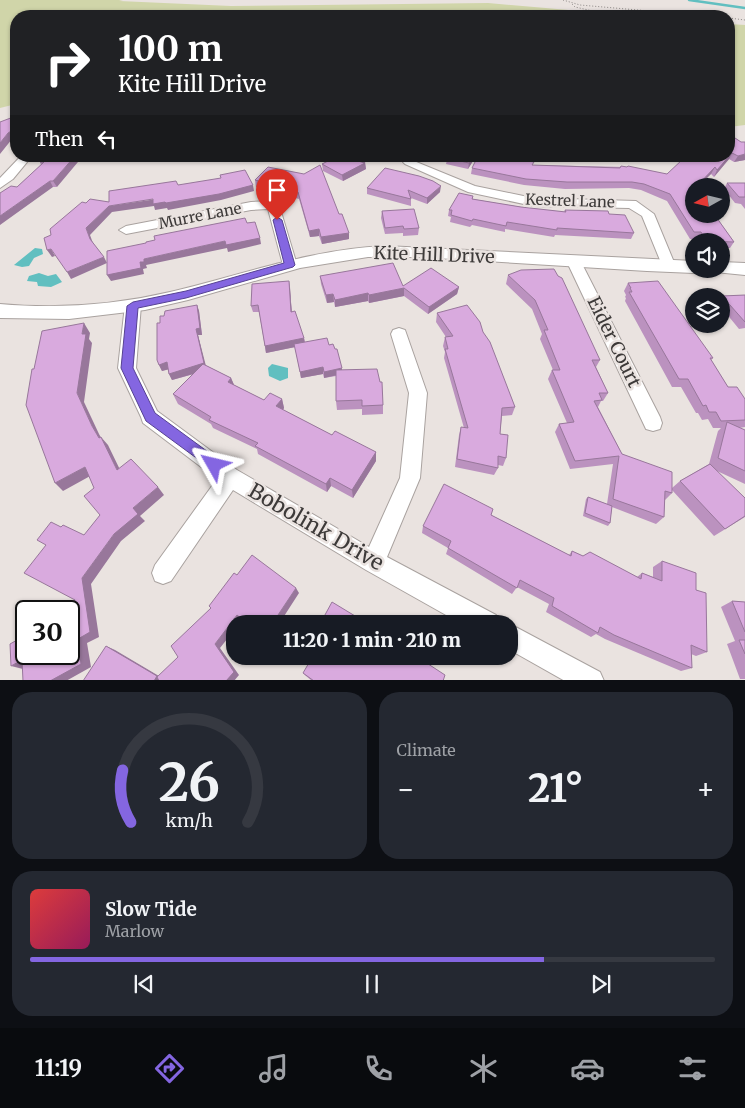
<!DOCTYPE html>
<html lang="en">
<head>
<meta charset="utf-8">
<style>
  body { margin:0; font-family:Merriweather,serif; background:#242831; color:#f1f3f6; height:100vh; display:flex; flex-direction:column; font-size:19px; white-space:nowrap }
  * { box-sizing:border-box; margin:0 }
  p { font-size:16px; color:#9ea1a6 }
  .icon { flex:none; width:28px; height:28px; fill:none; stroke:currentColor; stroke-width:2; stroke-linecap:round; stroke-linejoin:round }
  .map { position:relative; height:680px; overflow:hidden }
  .panel { display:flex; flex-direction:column; gap:12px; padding:12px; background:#0d0f14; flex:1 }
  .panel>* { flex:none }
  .hud { position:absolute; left:10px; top:10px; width:725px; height:152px; border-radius:20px; box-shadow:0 1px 4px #0004; background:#202124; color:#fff; overflow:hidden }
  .needle { width:32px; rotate:262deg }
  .fabs { position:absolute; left:685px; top:178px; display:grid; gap:10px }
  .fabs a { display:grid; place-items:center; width:45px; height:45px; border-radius:50%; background:#171b24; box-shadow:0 1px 4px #0004; font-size:25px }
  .speed { position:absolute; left:15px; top:600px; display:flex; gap:10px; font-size:25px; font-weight:700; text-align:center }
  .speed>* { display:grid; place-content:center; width:65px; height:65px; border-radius:50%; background:#171b24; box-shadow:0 1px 4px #0004; line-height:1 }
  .speed .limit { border:2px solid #111; border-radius:8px; background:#fff; color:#111 }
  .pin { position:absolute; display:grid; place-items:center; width:42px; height:42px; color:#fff; margin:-51px -21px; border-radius:50% 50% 50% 0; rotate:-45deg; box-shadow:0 0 5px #0007 }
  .pin .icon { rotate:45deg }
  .me { position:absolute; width:55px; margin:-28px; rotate:307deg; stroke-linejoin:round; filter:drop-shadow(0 0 4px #0008) }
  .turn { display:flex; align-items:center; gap:18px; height:105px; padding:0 25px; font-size:22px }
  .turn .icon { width:65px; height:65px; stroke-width:2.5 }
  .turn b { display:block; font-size:35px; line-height:42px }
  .then { display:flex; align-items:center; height:48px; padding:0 25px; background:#0003; gap:10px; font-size:19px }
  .big { font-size:38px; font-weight:800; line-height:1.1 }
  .panel .card { flex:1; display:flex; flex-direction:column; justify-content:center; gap:8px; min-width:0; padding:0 18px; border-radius:20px; background:#242831 }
  .panel .dial { align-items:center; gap:0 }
  .dial svg { height:130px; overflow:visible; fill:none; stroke:#363941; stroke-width:7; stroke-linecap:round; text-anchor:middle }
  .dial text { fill:#f1f3f6; stroke:none }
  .song { display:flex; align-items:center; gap:15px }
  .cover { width:60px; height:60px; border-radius:8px; background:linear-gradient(135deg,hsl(0 70% 55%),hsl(330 70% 35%)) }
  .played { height:5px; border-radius:2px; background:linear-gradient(90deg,#8466e1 75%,#363941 75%) }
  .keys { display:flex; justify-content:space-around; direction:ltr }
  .heat { display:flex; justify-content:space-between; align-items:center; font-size:28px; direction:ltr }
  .panel .tiles { flex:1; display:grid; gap:12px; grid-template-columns:1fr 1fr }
  .card:last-child { grid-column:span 2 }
  .trip { position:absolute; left:226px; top:615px; width:292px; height:50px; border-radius:20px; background:#171b24; box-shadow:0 1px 4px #0004; font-weight:800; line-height:50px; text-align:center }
  .tabs { display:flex; height:80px; justify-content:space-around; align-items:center; background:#090b0e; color:#9ea1a6 }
  .tabs .icon { width:35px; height:35px }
  .tabs .active { color:#8466e1 }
  .tabs b { font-size:22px; color:#f1f3f6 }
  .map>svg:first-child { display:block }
  .green { fill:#d0d5a9 }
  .water { fill:#61bfc0 }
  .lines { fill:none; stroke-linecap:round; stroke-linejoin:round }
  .stream { stroke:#61bfc0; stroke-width:2.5 }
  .minor-casing { stroke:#a9a29f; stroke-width:2 }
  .tertiary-casing { stroke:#a9a29f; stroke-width:2 }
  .path { stroke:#8c8785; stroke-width:1; stroke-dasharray:1 2; stroke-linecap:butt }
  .minor { fill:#fff; fill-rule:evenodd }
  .tertiary { fill:#fff; fill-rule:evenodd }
  .wall { fill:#bb92bf }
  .shaded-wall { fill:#98779b }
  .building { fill:#d9aade; stroke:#98779b }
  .route { fill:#8466e1; stroke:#564292 }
  .labels { text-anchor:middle; stroke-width:5; stroke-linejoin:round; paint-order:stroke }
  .far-street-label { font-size:15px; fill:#3d3a39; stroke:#eae3e0 }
  .street-label { font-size:18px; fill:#3d3a39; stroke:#eae3e0 }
  .near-street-label { font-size:21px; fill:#3d3a39; stroke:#eae3e0 }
</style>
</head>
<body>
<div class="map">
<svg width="745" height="681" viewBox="0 0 745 681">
  <rect width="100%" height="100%" fill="#eae3e0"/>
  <path class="green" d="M0,0H123L119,1L231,6L488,3L638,16H16V104L0,108Z
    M729,24L745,25V125L729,127Z"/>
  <path class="water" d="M35,248L42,249L43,254L34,258L29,266L22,267L14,265Z
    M39,273L48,276L56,274L62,282L51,287L38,286L37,282L27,281L29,276Z
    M272,364L288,368V378L280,381L269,376L268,368Z"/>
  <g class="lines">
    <path class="stream" d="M689,0L745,8"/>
    <g class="minor-casing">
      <path id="minor" d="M21,156H32L13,179L0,188V178Z
        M409,159L475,186L533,198L636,201L654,214L676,267L674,270H664L642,216L629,208L533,206L468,192L405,164L403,162Z
        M273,201L279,205L297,265L295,268H285L283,265L268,209L251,210L126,234L119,230L126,226L251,202Z
        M574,257L579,259L581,262L660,417L662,423L660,429L653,431L646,429L567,262L569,259Z
        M133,300L138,301L141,305L136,368L157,411L237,470L369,547L400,478L409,393L391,334L393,330L399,328L405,330L427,393L420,478L387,557L496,615L499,624H462L366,570L233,490L171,581L163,584L155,581L152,573L155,565L217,479L143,423L141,417L118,368L125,305L128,301Z
        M510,624L600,672L604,681H565L510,650Z"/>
    </g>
    <g class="tertiary-casing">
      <path id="tertiary" d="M385,246L694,261V269H702L694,273L647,271L419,257H368L300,268L188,300L145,310L69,319L0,318V304C56,309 115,305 170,292C242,275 311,249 385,246Z
        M721,262L745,263V275L715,272L713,269H721Z"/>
    </g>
    <path class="path" d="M563,0L580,5L707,16
      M572,4L575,7L615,16
      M729,18L745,20"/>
    <use href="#minor" class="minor"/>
    <use href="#tertiary" class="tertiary"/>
  </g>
  <path class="wall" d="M729,139L745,160L734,162L729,159L714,177L711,174L694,186L734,242L730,248H721V241H698L697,239H690L667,201L641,190L629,188L565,189L524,185L471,174L472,168L510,161L533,165L627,167L667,174L689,160Z
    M45,156L57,187H17L41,165L40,162Z
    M374,156L365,162L366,169L343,181L323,171L322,164Z
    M448,156H476L468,169L446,164Z
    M304,174L339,214L349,239L322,244L319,236L310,237L299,199L256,187L255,180Z
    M727,183H745V209L741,204L735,203L724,189Z
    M367,188L440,192L427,204L411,198V206L367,194Z
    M473,196V199L521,207L564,212L565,210L609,214L634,233L631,239L555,235L554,237L505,229V232L472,225L470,227L450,222L451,217L448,216L449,210Z
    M382,211L419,228L418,235L403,236V233L385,234L381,218Z
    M508,275L600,360L596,367L608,393L603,401H601L598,407L622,454L672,488L680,481L709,464L718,431L721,428H713L708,419L702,420L698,413H696L681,387H672L625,301L626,298L625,297L626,295L624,291L628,283L713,358L711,360L728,387L745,399V427L739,428L745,430V484L717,471L745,517L714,536L672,490V493L665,500L664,517L656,524L612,507L610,523L608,526L583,516L586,499L588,497L607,504L613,464L570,469L555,432L559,424L567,423L548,379L552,370H553L540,339L542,334L532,309L506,284Z
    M320,276L403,286L459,287L457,294L428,314L404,296L369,303L368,301L335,307L334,302L327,303L321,284Z
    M289,281L292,312L304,338L305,342L329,345L342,370L383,405V414L362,415V409L337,410L336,401V376L324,378L323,374L301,378L295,347L266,353L259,312H253L251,306Z
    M745,295V328L739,329L721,307V297L722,296Z
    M197,305L199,311L202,335H198L205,365L231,378L234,385L264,400L282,399L284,408L283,410L332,435L376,452V461L353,498L331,486L327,492L258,454L257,449L213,428L211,424L178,404L173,394L194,374L172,380L169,374L168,369L162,371L159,365L160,323L164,316Z
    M437,313L483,332L515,407L512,415L502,416L500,434L506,458L503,466L498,465V468L494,475L455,467L459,435L461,427L464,428L444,358L445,352L443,346L445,337H446L436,322Z
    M491,515L569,555L572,551L583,556L637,577L642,573L653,577V567L662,561L696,590L707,652L696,656L691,654L692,668L681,671L605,639L596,634L591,637L546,612L549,604L517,587L512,594L446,554L448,548L422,533L423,526Z
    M732,601L745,602V679H740L727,644L735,641L721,607Z
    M303,673L443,681H312L306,676Z"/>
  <path class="shaded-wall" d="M16,128V136L12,139L0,154V143L8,133Z
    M732,153L729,159L714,177L717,170Z
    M745,154V160L734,162L738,156Z
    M75,156H83L57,187L53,181Z
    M365,156H374L360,166L365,163L366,169L343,181L342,175L358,161Z
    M473,156H476L468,169L469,163Z
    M715,167L711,174L699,186H697Z
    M50,181L53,187L0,225V216Z
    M253,185L254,191L221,200L168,210L167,208L155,210L154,206L112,212L90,235L94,246L90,239L86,228L109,206Z
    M441,186L440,192L427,204V198Z
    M319,229V236L310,237L309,231Z
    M349,233V239L322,244L321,237Z
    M260,238L261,244L228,252L227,248L146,265L147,268L143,269L144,274L111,281L107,275L140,262L144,259L225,241Z
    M51,249L55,256L52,257L47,250Z
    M104,257L107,263L71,279L67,272Z
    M289,281L290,287L292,318L291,312Z
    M459,287L457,294L428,314L429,307Z
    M404,288V296L369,303V295Z
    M368,293V301L335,307V300Z
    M333,294L334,302L327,303L326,295Z
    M197,305L199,311L202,335H198L207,370L172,380L169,374L196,329Z
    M84,323L90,333L89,339L92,343L84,402L99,434L106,447L99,438L92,426L77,393L82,334Z
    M304,338L305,345L266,353L265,346Z
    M167,362L170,369L162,371L159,365Z
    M323,367V374L301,378L300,372Z
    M342,368V374L324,378V372Z
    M231,378L235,387L228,382Z
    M282,399L284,408L279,415L276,406Z
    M101,437L108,445L124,478L117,470Z
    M376,452V461L353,498L352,490Z
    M85,467L92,475L63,491L55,483Z
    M330,478L331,486L327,492L326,484Z
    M158,487L164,495L140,516L145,521L121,541L91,584L99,637L87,643L91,667L66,681H50L82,578L133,508Z
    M296,588L299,593L279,624H272Z
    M237,615L242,620L239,624H235V629L220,648L239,675L234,681H226L215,644Z
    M106,646L115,650L164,679V681H154Z
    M22,660L23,669L11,666Z"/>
  <path class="building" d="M16,116V128L8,133L0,143V122Z
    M735,138L741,142H745V154L738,156L732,153L717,170L715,167L697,186H694V214H714L734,242L706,241L701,232H694L670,194L644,184L632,182H567L526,179L472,168L478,156H487L510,161H516L518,159L534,162L532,165L620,168L621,166L627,167L628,166L667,174L683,159L689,160L693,156H729V139Z
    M45,156H75L53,181H50L0,216V193L11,186L17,187L44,162H40Z
    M338,156H365L358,161L365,163L342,175L322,164Z
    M448,156H473L469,163L447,158Z
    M320,165L339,214H342L349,233L321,237L319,229L309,231L298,192L255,180L268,167L304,174Z
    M385,168L419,176L433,181L441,186L427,198L408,190L411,199L367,188Z
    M245,170L253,185L219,194L166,203L165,202L153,204V199L109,206L86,228L90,239L104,257L67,272L51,249L47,250L44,238L51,235L50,229L82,202L86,203L90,199L109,202V191L116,190L176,181L178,185L221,178L220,175Z
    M727,183H745V197H739Z
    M459,193L473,196L472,199L521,207L566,212L565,210L608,211L609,214L625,215L634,233L557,228V230L507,222L506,226L473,219L472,221L451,215L452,210H449Z
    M414,209L419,228L404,229L403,226L385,228L382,211Z
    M245,218L247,223L255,222L260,238L226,245L225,241L144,259V262H140L141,268L107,275V251L146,243V242L155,240L154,236Z
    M393,263L403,286L431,268L459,287L429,307L404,288L369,295L368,293L335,300L333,294L326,295L320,276Z
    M554,269L558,276L562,278L600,360H592L608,393H599L602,400L594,401L622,454L672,472V493L665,491L664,517L613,499L619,456L575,461L559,424L574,422L552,370H560L544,330H548L535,300L508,275L521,270Z
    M289,281L291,312L295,311L304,338L265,346L258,305L251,306L252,284Z
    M658,281L713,358H710L728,387H737L745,399V420L721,421L716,412H709L706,405L703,406L688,379H679L629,292H632L630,288H631L628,283Z
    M745,295V322L722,296Z
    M197,305L200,328L196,329L204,363L169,374L167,362L159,365L157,360V323H160V316H164L165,311Z
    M467,305L480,322L483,332L490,342L515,407L502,408L500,434L508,435L506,458L498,456V468L457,459L461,427L468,428L445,349H448L445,337L453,336L437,313Z
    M84,323L82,334H86L77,393L92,426L99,438L101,437L117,470L131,459L158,487L133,508L138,514L114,534L82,578L90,632L78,639L81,664L50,681H23L22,660L11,666L10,644L26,635V654H69V611H55V610L75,600L24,573L46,545L37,540L51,522L61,527L63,525L84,535L100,515L84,496L94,488L85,467L55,483L26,405L32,369H34L42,331Z
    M327,338L329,345L333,344L335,349H337L342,368L324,372L323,367L300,372L294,344Z
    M203,364L231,378L228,382L264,400L270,393L282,399L276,406L332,435L335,431L376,452L352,490L330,478L326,484L255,446L258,443L209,420L211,417L173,394Z
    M377,369L380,382H382L383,405L362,406V400L336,401V370Z
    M727,422L745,430V471L718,458Z
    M710,464L745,498V516L725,529L680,481Z
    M444,484L493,509L491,515L571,556L572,551L583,556L590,552L641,579L642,573L662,581V561L696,573V590L706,593L707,652L691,645L692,668L614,635L600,627L598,633L552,606L554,598L520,580L517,588L448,548L451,541L423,526Z
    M588,497L612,506L610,523L585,513Z
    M252,555L296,588L272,624H248L237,615L215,644L234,672L226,681H159L157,677L178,657L171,646L211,608L209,606L234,573L237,575Z
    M732,601L745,602V632Z
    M332,602L365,622L364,624H320Z
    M739,640H745V654Z
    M106,646L157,676L154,681H83Z
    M313,656H416L445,675L443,681H314L303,673Z"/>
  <path class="route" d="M277,217L282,220L295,265L293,267L186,298L138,308L133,368L155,413L219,460L221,465L219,470L214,471L146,421L121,368L127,306L133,302L186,291L284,263L273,220Z"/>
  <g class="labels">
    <g class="far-street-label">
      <text transform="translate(570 201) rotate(2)" y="5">Kestrel Lane</text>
      <text transform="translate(200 216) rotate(-11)" y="5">Murre Lane</text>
    </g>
    <g class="street-label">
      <text transform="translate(434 255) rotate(2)" y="6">Kite Hill Drive</text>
      <text transform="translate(614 342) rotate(64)" y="6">Eider Court</text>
    </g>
    <g class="near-street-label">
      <text transform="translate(316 527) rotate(30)" y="7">Bobolink Drive</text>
    </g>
  </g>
</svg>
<div class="fabs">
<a><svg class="needle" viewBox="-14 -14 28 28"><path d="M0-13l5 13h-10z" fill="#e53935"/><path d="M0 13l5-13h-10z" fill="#9ea1a6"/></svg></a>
<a><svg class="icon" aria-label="sound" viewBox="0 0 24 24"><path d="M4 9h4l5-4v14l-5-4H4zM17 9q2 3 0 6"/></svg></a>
<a><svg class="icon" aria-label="layers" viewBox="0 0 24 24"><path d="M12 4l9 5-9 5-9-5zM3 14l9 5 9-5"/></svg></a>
</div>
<div class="speed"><div class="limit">30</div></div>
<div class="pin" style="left:277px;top:220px;background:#d93025"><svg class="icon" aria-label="arrive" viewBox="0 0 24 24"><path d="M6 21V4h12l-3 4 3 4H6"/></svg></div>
<svg class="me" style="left:214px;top:465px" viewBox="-20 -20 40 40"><path d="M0-17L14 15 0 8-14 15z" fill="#8466e1" stroke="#fff" stroke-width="4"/></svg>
<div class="trip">11:20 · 1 min · 210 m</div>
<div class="hud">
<div class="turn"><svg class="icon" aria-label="right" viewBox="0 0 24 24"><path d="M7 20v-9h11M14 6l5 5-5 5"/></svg><div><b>100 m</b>Kite Hill Drive</div></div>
<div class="then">Then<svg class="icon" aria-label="left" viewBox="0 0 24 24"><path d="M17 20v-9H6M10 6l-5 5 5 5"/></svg></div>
</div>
</div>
<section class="panel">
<div class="tiles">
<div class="card dial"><svg viewBox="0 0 100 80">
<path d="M14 69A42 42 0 1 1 86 69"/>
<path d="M14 69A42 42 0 0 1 9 37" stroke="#8466e1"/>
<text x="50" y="56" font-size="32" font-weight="700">26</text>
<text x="50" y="72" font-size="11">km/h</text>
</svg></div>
<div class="card"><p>Climate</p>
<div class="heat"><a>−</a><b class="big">21°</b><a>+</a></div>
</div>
<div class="card">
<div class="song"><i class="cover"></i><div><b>Slow Tide</b><p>Marlow</p></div></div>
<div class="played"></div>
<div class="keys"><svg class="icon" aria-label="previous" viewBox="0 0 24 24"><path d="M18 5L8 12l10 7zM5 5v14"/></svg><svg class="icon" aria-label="pause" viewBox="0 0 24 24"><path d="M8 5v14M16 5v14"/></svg><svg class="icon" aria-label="next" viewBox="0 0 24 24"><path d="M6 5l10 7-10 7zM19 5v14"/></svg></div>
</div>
</div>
</section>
<nav class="tabs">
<b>11:19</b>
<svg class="icon active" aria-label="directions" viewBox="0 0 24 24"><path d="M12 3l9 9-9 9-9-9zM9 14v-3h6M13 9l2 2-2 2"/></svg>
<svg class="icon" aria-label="music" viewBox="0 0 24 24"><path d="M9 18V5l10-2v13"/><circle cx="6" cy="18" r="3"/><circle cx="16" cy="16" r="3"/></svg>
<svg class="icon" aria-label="phone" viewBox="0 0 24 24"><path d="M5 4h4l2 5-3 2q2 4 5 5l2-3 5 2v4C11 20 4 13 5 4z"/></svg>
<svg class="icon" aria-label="climate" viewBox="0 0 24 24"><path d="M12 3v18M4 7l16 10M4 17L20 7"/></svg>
<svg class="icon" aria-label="car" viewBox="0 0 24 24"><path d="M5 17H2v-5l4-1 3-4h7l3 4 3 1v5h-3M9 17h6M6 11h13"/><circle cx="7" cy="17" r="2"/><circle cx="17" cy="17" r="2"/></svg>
<svg class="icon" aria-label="filters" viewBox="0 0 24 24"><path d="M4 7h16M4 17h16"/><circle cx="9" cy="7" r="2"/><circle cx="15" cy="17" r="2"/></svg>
</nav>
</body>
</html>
